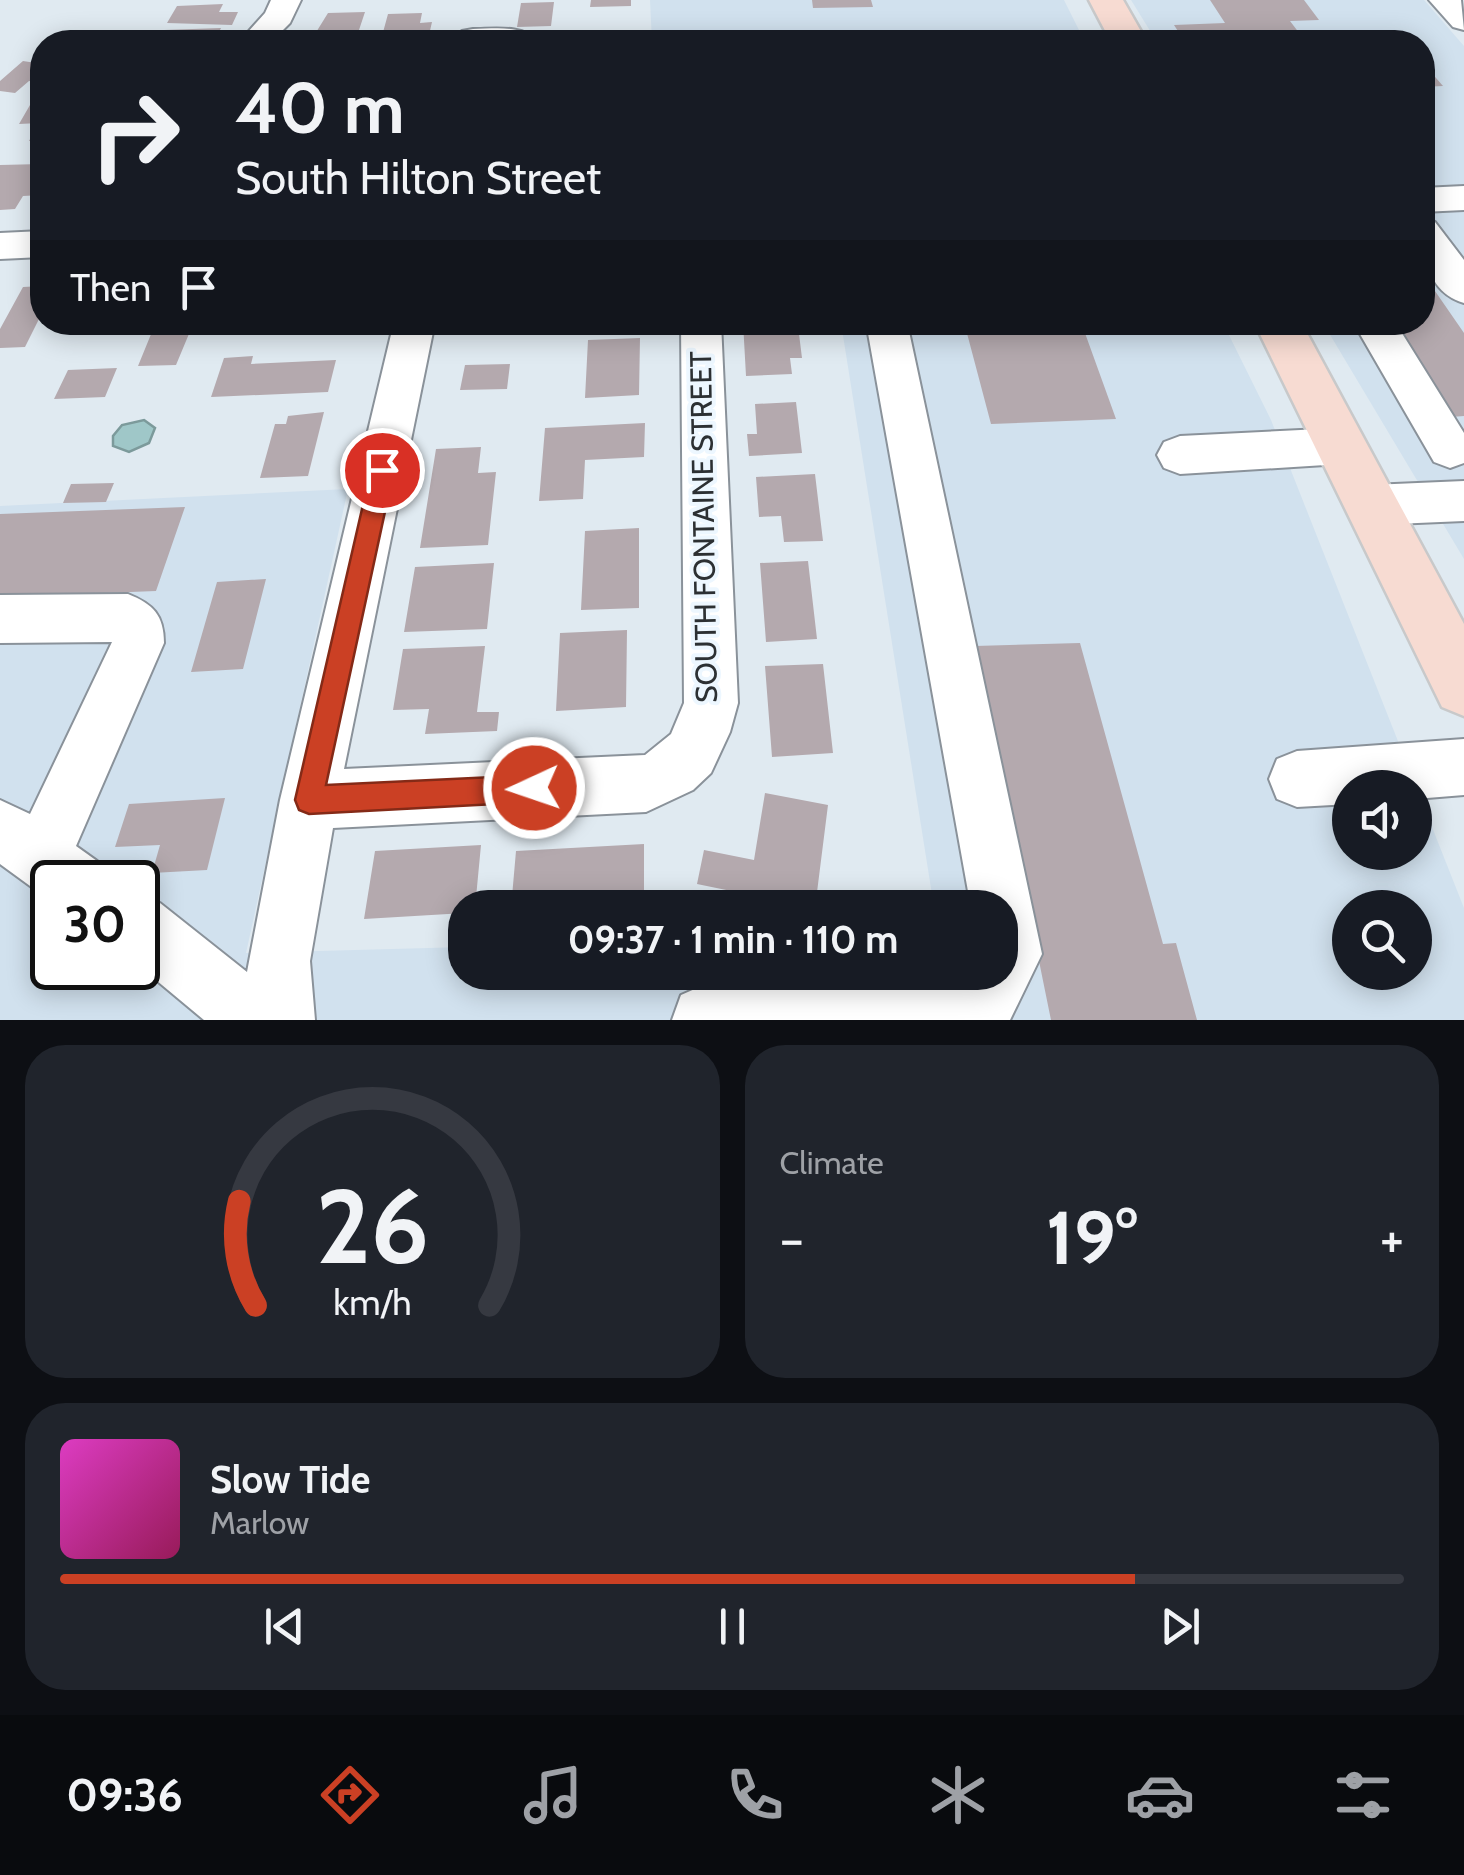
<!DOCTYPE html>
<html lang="en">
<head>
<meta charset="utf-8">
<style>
  body { margin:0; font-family:Cabin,sans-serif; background:#20242c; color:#f1f3f6; height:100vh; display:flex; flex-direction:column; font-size:38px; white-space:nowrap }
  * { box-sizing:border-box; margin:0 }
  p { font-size:32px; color:#9ea1a6 }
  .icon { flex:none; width:55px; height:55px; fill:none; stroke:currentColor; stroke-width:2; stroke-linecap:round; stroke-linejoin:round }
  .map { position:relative; height:1020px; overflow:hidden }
  .panel { display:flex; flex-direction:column; gap:25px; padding:25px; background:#0d0f14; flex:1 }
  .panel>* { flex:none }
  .guide { position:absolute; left:30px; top:30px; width:1405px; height:305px; border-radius:40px; box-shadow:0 5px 25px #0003; background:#171b24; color:#f1f3f6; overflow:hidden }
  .fabs { position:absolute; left:1332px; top:770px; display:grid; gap:20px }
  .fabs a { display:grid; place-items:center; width:100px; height:100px; border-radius:50%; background:#171b24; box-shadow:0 5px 25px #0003; font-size:50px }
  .speed { position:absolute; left:30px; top:860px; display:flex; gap:20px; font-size:50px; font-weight:700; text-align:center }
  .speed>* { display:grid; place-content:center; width:130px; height:130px; border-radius:50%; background:#171b24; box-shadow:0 5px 25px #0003; line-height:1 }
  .speed .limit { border:5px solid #111; border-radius:15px; background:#fff; color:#111 }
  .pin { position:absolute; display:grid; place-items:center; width:85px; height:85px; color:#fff; margin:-42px; border:5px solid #fff; border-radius:50%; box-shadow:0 2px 10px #0007 }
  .me { position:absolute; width:110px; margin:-55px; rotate:267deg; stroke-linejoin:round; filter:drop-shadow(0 0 8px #0008) }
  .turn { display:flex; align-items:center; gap:35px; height:210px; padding:0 40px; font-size:45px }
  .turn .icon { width:130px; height:130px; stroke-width:2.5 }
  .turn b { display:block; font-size:70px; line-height:85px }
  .then { display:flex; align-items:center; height:95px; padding:0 40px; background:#0003; gap:20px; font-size:38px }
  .big { font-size:75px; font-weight:700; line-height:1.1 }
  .panel .tile { flex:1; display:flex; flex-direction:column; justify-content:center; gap:15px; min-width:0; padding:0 35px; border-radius:40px; background:#20242c }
  .panel .dial { align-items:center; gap:0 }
  .dial svg { height:260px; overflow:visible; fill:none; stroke:#363941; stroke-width:7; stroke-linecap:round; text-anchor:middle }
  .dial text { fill:#f1f3f6; stroke:none }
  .song { display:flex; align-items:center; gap:30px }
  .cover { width:120px; height:120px; border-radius:15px; background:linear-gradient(135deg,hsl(310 70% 55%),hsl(330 70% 35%)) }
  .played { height:10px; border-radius:5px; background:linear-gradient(90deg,#cb4024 80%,#363941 80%) }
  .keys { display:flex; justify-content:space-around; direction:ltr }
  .heat { display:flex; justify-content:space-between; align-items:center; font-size:55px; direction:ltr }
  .panel .tiles { flex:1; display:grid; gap:25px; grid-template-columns:1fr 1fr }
  .tile:last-child { grid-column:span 2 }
  .trip { position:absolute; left:448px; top:890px; width:570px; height:100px; border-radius:40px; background:#171b24; box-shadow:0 5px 25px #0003; font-weight:700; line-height:100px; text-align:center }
  .tabs { display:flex; height:160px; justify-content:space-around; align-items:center; background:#090b0e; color:#9ea1a6 }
  .tabs .icon { width:70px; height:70px }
  .tabs .on { color:#cb4024 }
  .tabs b { font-size:45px; color:#f1f3f6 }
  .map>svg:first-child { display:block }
  .built { fill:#d1e1ee; fill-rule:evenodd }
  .water { fill:#9fc7c8; stroke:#7c9a9b; stroke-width:2.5 }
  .building { fill:#b4a9ae }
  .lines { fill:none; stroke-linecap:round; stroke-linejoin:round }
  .minor-casing { stroke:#8a929a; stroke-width:4 }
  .major-casing { stroke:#c8c9ca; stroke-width:5 }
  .minor { fill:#fff; fill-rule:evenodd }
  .major { fill:#f7dbd2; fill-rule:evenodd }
  .route { fill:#cb4024; stroke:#842a17; stroke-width:2.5 }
  .labels { text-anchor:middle; stroke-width:8; stroke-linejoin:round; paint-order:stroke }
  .street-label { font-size:30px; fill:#2c3033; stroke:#edf7ff }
</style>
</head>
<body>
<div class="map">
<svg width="1464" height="1020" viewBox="0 0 1464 1020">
  <rect width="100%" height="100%" fill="#e0eaf1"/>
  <path class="built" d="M650,0H1064L1085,42H652Z
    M1131,0H1424L1464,46V559L1323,323L1422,322V42H1157Z
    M841,323H1223L1271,420L1464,908V1020H0V506L348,489L246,953L465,947V972H1000V908L934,907ZM1350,788H1415V852H1350ZM52,882H138V968H52ZM1350,908H1415V972H1350Z"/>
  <path class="water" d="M144,420L155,428L149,443L129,452L113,446V436L122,425Z"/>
  <path class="building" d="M591,0H631V6L590,7Z
    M812,0H871L873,7L813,8Z
    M1210,0H1304L1319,20L1290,21L1306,42H1185L1174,25L1225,23Z
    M554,2L551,26L517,27L521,3Z
    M223,4L219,12H238L232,25L167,23L177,6Z
    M365,12L358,33L315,34L328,13Z
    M422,13L420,23L432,22L429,35L382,36L388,14Z
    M221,28L214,42H157L164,30Z
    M23,61L42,64V83L29,81L15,93L0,91V81Z
    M1422,62L1443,86L1422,87Z
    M42,104V141H29L39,123L19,124L30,105Z
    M42,164V195L23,196L15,209L0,210V165Z
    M1426,278L1464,333V416L1451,417L1390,322H1422Z
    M42,286V313L25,347L0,348V329L23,287Z
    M78,322H135L133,327L75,329Z
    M156,322H214L212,328L191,329L176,365L138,366Z
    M259,322H331L330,327L257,329Z
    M479,322H506L504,332L477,335Z
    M743,322H780L782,335L799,334L802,358H790L792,374L746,376Z
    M964,322H1081L1116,419L991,424Z
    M640,338L639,395L585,398L588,340Z
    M253,356L251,364L336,360L328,392L211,397L224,358Z
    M510,364L507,389L460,390L465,365Z
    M117,368L105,397L54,399L68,370Z
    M796,402L802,453L749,456L747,434H757L755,404Z
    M324,412L308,476L260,478L275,424H286L288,416Z
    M645,423L644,457L585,460L583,499L539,501L545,428Z
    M481,447L478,473L496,472L488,545L420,548L436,449Z
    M815,474L823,541L784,542L781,516L759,517L756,477Z
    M114,483L106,502L63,503L71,484Z
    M185,507L156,591L0,597V514Z
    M639,528V608L581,610L585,531Z
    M808,561L817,639L766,642L760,563Z
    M494,563L487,629L404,632L415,567Z
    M266,579L243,669L191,672L217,582Z
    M627,630L626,707L556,711L560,633Z
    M1080,643L1163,944L1176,943L1197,1020H1051L975,646Z
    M485,646L477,712H499L497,731L425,734L429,709L393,710L403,649Z
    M823,664L833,753L772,757L765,666Z
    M765,793L828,805L815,908L697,884L704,850L754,860Z
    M225,798L207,870L152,873L160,845L115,847L129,804Z
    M644,844V908H511L516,851Z
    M481,845L475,908H465V913L364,919L375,851Z"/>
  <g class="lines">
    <g class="minor-casing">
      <path id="minor" d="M271,0H301L290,23L271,42H239L265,13Z
        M1429,0H1461L1464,30L1453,27Z
        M473,29C494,29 524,24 538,42H461L457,38L462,31Z
        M1464,186V210L1422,212V188Z
        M1422,218L1435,222L1464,260V303C1426,292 1422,252 1422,218Z
        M42,231V257L0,259V233Z
        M394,322H435L344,769L645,755L671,734L684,703L681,322H721L738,703L730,732L711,773L693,790L646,812L333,828L310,961L315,1020H204L138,965V894L160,903L247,972L280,800Z
        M866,322H907L1042,954L1010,1020H672L681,995L704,985L1000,972V908H971Z
        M1353,322H1395L1464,433V463L1450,468L1434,462Z
        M1341,428L1357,433L1364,446L1357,459L1341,464L1180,474L1164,468L1157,455L1164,442L1180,436Z
        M1464,481V521L1371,525L1354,519L1347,505L1354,491L1371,485Z
        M128,594C153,604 164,615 164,643L76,846L97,861L106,882H52V902L0,864V800L30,814L112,642L0,643V595Z
        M1464,739V795L1415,799V788H1350V804L1297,807L1277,799L1269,779L1277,759L1297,751Z"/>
    </g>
    <g class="major-casing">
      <path id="major" d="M1089,0H1123L1147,42H1111Z
        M1254,322H1301L1464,624V716L1442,707Z"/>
    </g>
    <use href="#minor" class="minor"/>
    <use href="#major" class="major"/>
  </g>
  <path class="route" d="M382,460L394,470L326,785L534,775L543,779L547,788L543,798L534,802L309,814L299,810L295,800L371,470Z"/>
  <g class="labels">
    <g class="street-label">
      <text transform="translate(704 527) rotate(-91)" y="10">SOUTH FONTAINE STREET</text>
    </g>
  </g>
</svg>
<div class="fabs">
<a><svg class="icon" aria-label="sound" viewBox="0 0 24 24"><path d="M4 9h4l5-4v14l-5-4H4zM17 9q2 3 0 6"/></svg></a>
<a><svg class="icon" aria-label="search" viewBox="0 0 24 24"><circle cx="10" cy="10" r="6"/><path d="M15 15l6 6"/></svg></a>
</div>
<div class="speed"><div class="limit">30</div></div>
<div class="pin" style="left:382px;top:470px;background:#d93025"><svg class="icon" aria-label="arrive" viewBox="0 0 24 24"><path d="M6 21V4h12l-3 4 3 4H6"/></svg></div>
<svg class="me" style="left:534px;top:788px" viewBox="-20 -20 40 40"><circle r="17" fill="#cb4024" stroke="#fff" stroke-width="3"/><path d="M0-11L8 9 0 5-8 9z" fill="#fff"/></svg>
<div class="trip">09:37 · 1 min · 110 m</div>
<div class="guide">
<div class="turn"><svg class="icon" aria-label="right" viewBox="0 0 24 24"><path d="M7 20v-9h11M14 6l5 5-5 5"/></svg><div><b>40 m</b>South Hilton Street</div></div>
<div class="then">Then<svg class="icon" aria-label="arrive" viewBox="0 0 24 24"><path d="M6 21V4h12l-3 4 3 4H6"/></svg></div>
</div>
</div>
<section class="panel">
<div class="tiles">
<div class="tile dial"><svg viewBox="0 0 100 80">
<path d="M14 69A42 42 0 1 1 86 69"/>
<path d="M14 69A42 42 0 0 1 9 37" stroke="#cb4024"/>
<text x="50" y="56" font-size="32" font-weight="700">26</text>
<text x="50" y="72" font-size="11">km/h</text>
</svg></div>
<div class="tile"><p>Climate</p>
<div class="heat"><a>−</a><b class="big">19°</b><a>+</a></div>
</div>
<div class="tile">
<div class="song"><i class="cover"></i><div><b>Slow Tide</b><p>Marlow</p></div></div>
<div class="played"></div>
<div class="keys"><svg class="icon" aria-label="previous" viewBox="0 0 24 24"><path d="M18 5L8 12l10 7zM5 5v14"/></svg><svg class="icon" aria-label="pause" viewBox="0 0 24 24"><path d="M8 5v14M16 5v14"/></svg><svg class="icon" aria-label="next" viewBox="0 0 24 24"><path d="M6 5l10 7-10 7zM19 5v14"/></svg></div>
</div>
</div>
</section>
<nav class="tabs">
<b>09:36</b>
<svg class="icon on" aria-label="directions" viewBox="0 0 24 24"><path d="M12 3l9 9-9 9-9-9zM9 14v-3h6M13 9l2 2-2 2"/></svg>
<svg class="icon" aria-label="music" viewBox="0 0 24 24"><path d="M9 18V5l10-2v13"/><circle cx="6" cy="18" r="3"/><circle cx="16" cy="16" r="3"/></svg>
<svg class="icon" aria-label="phone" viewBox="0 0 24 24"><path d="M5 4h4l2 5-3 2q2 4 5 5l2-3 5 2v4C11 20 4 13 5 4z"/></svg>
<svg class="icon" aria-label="climate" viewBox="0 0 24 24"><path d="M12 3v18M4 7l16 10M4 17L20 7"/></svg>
<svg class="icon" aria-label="car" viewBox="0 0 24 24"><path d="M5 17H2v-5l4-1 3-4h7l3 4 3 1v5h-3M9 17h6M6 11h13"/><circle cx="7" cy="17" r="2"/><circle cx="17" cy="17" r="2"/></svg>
<svg class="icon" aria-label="filters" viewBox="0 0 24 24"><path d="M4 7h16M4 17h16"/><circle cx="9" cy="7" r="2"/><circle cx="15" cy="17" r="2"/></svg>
</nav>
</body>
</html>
